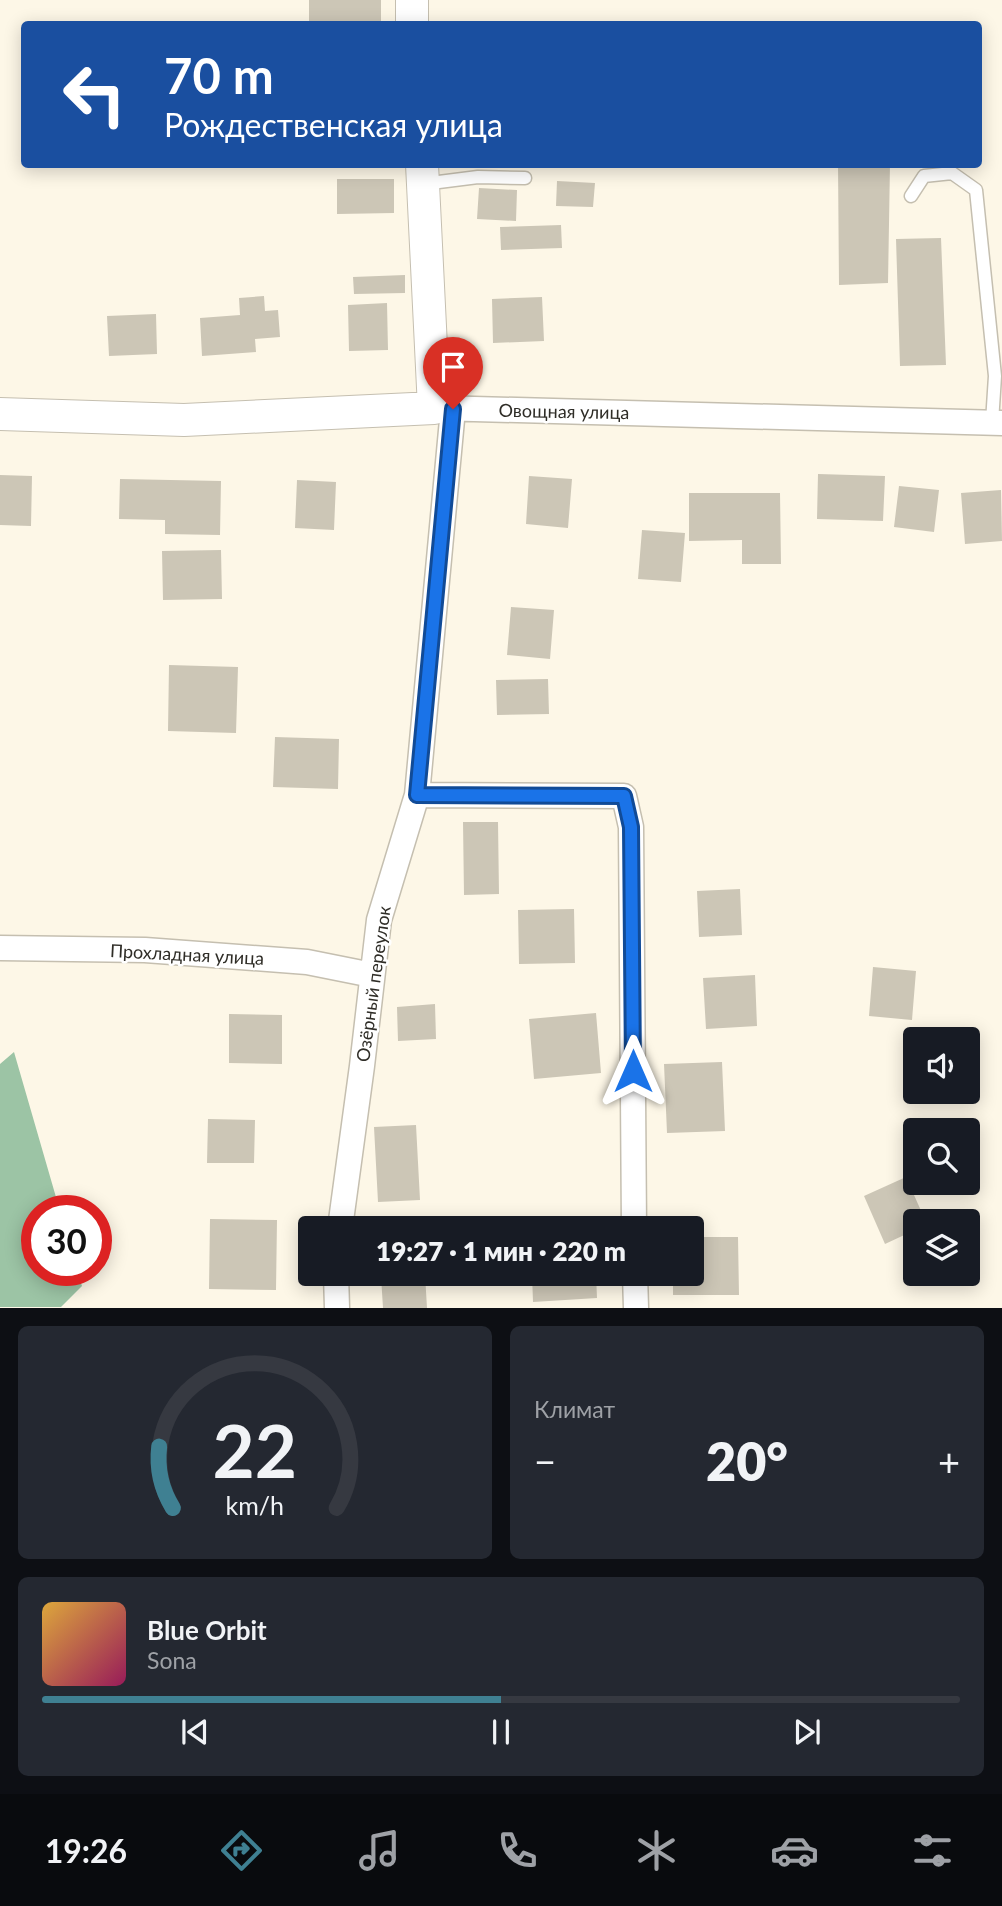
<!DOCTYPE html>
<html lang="ru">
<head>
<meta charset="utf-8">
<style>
  body { margin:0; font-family:Lato,sans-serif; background:#242831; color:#f1f3f6; height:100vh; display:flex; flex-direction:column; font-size:26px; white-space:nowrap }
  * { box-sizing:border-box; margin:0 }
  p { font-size:23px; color:#9ea1a6 }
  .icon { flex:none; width:38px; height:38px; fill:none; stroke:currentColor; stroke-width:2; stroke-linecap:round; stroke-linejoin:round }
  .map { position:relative; height:1308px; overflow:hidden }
  .sheet { display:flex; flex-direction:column; gap:18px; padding:18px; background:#0d0f14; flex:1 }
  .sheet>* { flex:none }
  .top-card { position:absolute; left:21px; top:21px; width:961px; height:147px; border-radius:7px; box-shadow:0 4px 18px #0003; background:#1a4fa0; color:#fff; overflow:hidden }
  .buttons { position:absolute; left:903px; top:1027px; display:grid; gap:14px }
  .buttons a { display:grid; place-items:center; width:77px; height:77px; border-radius:7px; background:#171b24; box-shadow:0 4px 18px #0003; font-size:35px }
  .speed { position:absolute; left:21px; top:1195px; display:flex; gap:14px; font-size:35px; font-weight:700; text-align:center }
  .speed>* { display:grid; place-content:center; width:91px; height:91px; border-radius:50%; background:#171b24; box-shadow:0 4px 18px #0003; line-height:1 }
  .speed .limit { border:10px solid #d22; background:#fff; color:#111 }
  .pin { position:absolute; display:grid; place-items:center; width:60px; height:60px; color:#fff; margin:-72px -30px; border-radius:50% 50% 50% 0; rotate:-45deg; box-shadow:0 0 7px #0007 }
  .pin .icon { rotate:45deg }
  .me { position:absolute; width:77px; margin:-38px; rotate:0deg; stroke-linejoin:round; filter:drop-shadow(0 0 5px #0008) }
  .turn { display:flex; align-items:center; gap:24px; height:147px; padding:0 28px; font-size:32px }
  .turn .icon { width:91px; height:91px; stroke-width:2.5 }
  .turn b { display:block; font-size:49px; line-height:60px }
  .big { font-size:52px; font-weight:800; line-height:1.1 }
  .sheet .card { flex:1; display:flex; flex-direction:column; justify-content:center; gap:10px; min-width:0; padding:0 24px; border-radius:10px; background:#242831 }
  .sheet .dial { align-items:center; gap:0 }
  .dial svg { height:182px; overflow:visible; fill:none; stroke:#363941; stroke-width:7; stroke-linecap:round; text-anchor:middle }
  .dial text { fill:#f1f3f6; stroke:none }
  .song { display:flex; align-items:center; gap:21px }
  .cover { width:84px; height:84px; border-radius:10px; background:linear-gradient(135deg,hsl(40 70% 55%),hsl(330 70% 35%)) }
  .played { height:7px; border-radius:4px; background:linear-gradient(90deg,#3f8092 50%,#363941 50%) }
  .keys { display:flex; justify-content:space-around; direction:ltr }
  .heat { display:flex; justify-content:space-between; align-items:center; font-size:38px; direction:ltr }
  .sheet .tiles { flex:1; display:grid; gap:18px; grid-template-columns:1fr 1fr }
  .card:last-child { grid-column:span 2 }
  .trip { position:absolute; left:298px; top:1216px; width:406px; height:70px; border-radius:7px; background:#171b24; box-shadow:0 4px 18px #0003; font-weight:800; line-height:70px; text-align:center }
  .tab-bar { display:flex; height:112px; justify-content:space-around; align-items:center; background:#090b0e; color:#9ea1a6 }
  .tab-bar .icon { width:49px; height:49px }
  .tab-bar .current { color:#3f8092 }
  .tab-bar b { font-size:32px; color:#f1f3f6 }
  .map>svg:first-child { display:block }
  .forest { fill:#9cc4a5 }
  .building { fill:#ccc6b6 }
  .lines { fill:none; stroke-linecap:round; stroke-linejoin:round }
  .service-casing { stroke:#c5bfb0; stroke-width:15 }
  .minor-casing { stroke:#c5bfb0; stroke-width:27 }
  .tertiary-casing { stroke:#c5bfb0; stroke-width:34 }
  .service { stroke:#fff; stroke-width:12 }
  .minor { stroke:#fff; stroke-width:24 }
  .tertiary { stroke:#fff; stroke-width:32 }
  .route-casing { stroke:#114b97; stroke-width:18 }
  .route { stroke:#1a73e8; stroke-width:12 }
  .labels { text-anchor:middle; stroke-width:5; stroke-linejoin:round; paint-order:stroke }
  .street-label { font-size:18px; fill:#2f2d27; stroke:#fff }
</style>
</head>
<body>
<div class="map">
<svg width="1002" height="1308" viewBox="0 0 1002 1308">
  <rect width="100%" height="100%" fill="#fdf7e7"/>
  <path class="forest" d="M14,1052L60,1211H37V1270L77,1271L82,1286L61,1307H0V1064Z"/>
  <path class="building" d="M309,0H381V24H309Z
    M838,164H890L888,283L839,285Z
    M337,179H394V213L337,214Z
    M557,181L595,183L593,207L556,206Z
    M479,188L517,190L516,221L477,219Z
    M561,225L562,248L501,250L500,227Z
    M941,238L946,365L900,366L896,239Z
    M405,275V293L354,294L353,277Z
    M264,296L265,311L278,310L280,337L255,339L256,352L202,356L200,318L240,315L239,298Z
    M542,297L544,341L493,343L492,299Z
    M387,303L388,350L349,351L348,305Z
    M156,314L157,354L109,356L107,316Z
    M818,474L885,476L883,521L817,519Z
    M0,475L32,476L31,526L0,525Z
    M529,476L572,479L568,528L526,524Z
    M120,479L221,481L220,535L165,534V520L119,519Z
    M297,480L336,482L334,530L295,528Z
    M899,486L939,490L934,532L894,527Z
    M1001,490L1002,541L965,544L961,493Z
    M689,493H780L781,564H742V540L689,541Z
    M642,530L685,533L681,582L638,579Z
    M221,550L222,599L163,600L162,551Z
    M511,607L554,610L550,659L507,655Z
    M169,665L238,667L236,733L168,731Z
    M548,679L549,714L497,715L496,680Z
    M275,737L339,739L338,789L273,787Z
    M463,822H498L499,894L464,895Z
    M740,889L742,935L699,937L697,891Z
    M574,909L575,963L519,964L518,910Z
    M873,967L916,971L912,1020L869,1016Z
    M755,975L757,1026L706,1029L703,978Z
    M435,1004L436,1039L398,1041L397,1007Z
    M596,1013L601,1073L534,1079L529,1019Z
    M229,1014L282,1015V1064L229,1063Z
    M722,1062L725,1131L667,1133L664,1064Z
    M208,1119L255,1120L254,1163H207Z
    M416,1125L420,1200L378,1202L374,1127Z
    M906,1177L926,1222H915V1230L885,1244L864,1196Z
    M210,1219L277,1220L276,1290L209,1289Z
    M691,1237H738L739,1295H673V1274H691Z
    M425,1274L427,1308H383L381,1276Z
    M532,1274H596L597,1298L533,1302Z"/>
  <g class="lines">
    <g class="service-casing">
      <path id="service" d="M423,184L478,177L525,178
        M911,196L924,176L952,173L976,190L995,376L992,422"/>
    </g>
    <g class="minor-casing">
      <path id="minor" d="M438,408L1002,423
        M417,795L624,796L631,827L634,1228
        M0,948L145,950L307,962L372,975
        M340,1228L362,1066L379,920L417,795L453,409
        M336,1274L337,1308
        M635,1274L636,1308"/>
    </g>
    <g class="tertiary-casing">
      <path id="tertiary" d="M412,0V24
        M0,414L184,420L434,408L422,164"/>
    </g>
    <use href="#service" class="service"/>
    <use href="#minor" class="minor"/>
    <use href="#tertiary" class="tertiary"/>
  </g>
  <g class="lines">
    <g class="route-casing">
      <path id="route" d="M453,409L417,795L624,796L631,827L633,1071"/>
    </g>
    <use href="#route" class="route"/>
  </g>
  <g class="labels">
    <g class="street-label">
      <text transform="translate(564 412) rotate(1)" y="6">Овощная улица</text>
      <text transform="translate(187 955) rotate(3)" y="6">Прохладная улица</text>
      <text transform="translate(374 984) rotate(-82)" y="6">Озёрный переулок</text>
    </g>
  </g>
</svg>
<div class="buttons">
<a><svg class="icon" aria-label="sound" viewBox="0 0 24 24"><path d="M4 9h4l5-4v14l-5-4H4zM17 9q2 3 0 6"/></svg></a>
<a><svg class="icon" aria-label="search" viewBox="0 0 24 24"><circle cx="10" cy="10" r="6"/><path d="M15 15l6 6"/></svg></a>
<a><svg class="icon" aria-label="layers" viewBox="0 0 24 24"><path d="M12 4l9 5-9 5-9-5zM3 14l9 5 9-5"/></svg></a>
</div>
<div class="speed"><div class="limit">30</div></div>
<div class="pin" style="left:453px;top:409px;background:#d93025"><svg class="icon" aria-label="arrive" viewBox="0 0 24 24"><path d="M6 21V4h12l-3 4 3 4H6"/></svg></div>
<svg class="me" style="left:633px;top:1071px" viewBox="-20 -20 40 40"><path d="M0-17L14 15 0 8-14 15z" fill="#1a73e8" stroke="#fff" stroke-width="4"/></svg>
<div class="trip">19:27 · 1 мин · 220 m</div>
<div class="top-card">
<div class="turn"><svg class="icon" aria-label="left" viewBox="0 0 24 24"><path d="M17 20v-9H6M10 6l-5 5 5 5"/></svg><div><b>70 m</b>Рождественская улица</div></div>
</div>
</div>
<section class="sheet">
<div class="tiles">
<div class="card dial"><svg viewBox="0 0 100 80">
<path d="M14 69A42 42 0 1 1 86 69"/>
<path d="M14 69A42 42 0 0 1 8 42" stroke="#3f8092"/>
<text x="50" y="56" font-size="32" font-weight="700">22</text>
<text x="50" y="72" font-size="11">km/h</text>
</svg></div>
<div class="card"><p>Климат</p>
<div class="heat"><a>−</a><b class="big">20°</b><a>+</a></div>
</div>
<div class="card">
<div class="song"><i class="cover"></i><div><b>Blue Orbit</b><p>Sona</p></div></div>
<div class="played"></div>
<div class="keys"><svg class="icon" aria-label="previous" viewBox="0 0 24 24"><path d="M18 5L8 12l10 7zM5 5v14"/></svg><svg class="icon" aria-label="pause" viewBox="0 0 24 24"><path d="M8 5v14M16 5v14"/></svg><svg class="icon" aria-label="next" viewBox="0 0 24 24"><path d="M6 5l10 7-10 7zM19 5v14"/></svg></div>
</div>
</div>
</section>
<nav class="tab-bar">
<b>19:26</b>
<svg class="icon current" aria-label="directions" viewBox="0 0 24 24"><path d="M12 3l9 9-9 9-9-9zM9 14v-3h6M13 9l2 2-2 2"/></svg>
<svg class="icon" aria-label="music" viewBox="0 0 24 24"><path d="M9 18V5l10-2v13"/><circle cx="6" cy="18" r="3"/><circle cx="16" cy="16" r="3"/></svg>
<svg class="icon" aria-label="phone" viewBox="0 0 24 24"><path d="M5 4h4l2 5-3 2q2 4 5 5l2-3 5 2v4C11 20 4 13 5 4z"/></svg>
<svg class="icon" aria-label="climate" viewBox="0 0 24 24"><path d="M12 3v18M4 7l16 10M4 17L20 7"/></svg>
<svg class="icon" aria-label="car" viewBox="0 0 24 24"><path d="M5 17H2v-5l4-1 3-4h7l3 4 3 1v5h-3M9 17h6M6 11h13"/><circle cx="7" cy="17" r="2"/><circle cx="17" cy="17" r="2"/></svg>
<svg class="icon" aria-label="filters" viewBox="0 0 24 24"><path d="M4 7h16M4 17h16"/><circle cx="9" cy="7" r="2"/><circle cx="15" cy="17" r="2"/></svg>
</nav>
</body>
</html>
